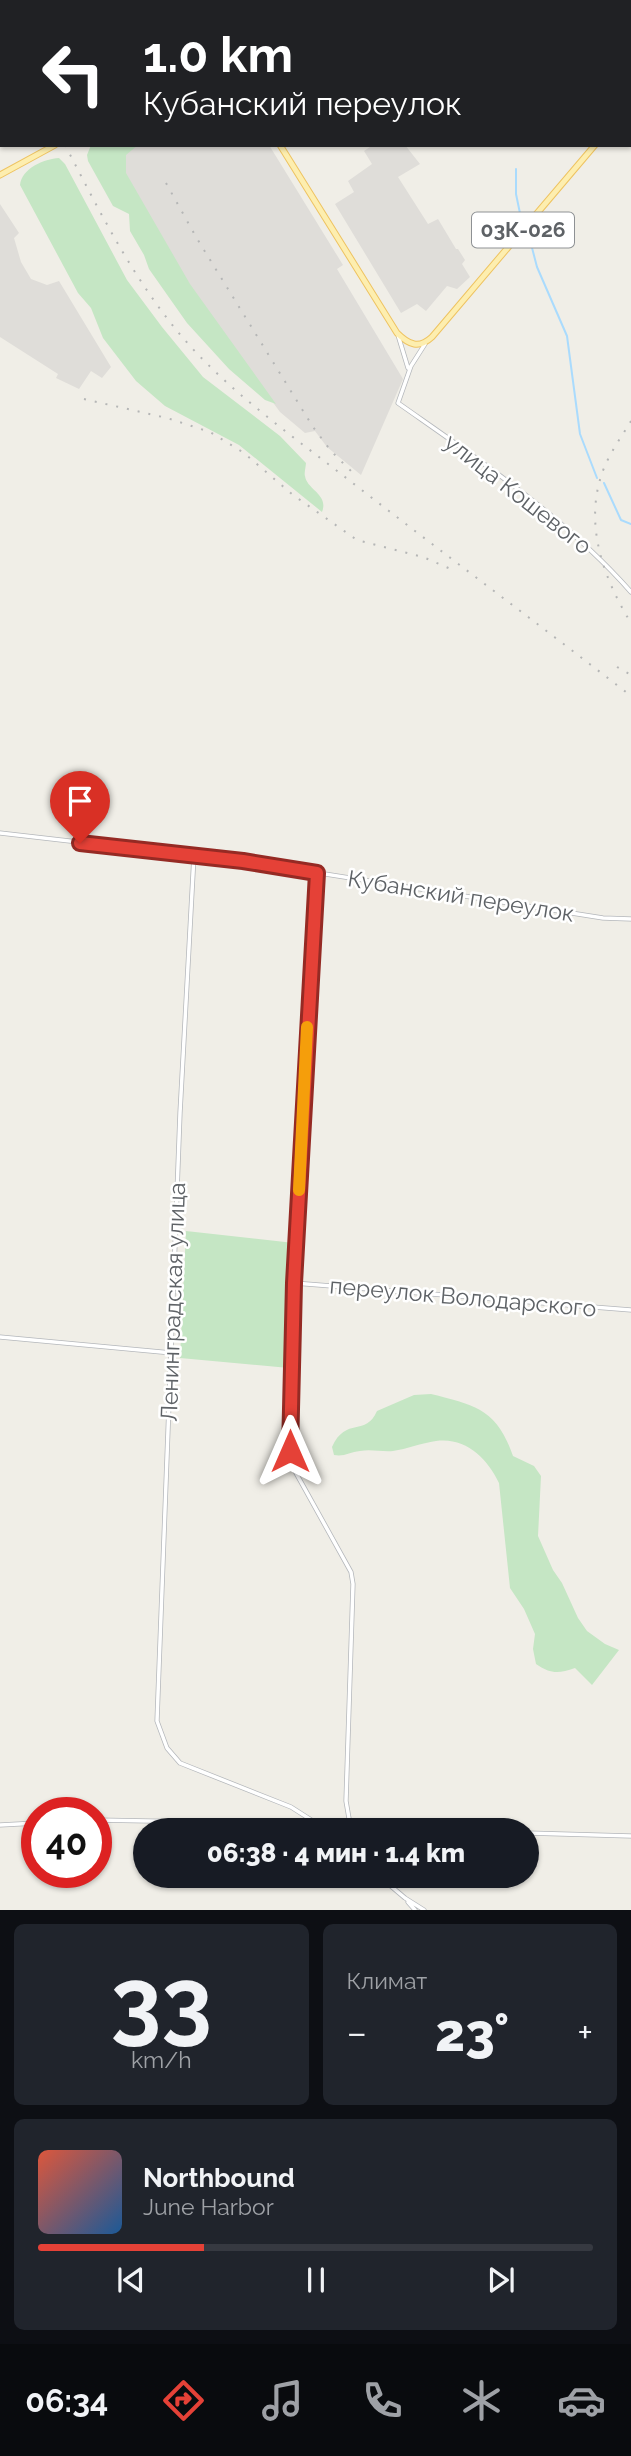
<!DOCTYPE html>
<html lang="ru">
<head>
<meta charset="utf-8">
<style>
  body { margin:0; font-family:Raleway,sans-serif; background:#20242c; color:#f1f3f6; height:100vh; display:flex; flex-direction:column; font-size:26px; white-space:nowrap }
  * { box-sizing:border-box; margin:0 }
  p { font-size:23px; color:#9ea1a6 }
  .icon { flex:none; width:38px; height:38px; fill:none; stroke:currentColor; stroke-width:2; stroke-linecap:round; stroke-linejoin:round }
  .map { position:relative; height:1910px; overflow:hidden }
  .details { display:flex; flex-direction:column; gap:14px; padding:14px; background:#0d0f14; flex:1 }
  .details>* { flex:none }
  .banner { position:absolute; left:0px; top:0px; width:632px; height:147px; box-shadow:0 2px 5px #0004; background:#202124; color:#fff; overflow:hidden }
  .speed { position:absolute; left:21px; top:1797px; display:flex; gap:14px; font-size:35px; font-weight:700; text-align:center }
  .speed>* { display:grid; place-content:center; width:91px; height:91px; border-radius:50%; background:#171b24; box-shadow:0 2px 5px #0004; line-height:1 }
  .speed .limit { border:10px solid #d22; background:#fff; color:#111 }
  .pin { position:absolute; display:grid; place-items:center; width:60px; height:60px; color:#fff; margin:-72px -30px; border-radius:50% 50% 50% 0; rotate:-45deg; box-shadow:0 0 7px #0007 }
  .pin .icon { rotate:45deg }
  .me { position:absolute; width:77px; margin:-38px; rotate:0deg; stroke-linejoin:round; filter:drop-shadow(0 0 5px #0008) }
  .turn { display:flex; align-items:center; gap:24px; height:147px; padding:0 28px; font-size:32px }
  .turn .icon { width:91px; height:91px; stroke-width:2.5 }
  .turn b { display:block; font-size:49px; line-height:60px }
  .big { font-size:52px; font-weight:800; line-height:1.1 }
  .details .card { flex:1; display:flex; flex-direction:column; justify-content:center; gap:10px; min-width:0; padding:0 24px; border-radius:10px; background:#20242c }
  .details .dial { align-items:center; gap:0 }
  .dial b { font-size:91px; line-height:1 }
  .song { display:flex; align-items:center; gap:21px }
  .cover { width:84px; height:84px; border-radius:10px; background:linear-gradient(135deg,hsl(10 70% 55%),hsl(210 70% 35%)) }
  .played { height:7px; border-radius:4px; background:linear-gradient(90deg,#e54137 30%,#363941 30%) }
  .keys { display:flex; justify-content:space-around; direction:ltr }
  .heat { display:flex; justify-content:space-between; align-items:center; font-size:38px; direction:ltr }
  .details .tiles { flex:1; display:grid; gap:14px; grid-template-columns:1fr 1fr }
  .card:last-child { grid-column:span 2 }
  .trip { position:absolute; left:133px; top:1818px; width:406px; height:70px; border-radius:35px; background:#171b24; box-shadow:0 2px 5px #0004; font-weight:800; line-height:70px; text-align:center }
  .tab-bar { display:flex; height:112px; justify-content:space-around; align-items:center; background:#090b0e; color:#9ea1a6 }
  .tab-bar .icon { width:49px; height:49px }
  .tab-bar .on { color:#e54137 }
  .tab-bar b { font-size:32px; color:#f1f3f6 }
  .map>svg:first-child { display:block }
  .industrial { fill:#dfddd9 }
  .green { fill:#c5e6c4 }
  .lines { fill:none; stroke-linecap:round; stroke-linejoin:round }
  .stream { stroke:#aadbfd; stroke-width:2 }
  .tertiary-casing { stroke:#b4b7bb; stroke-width:5 }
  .secondary-casing { stroke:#b5b9bd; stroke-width:6 }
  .primary-casing { stroke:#eec361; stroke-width:7 }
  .tertiary { stroke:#fff; stroke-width:3.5 }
  .secondary { stroke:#fff; stroke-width:4.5 }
  .primary { stroke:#fdeeaf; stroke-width:5 }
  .rail { stroke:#b5b6b6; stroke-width:2; stroke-dasharray:2 9; stroke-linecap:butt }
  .route-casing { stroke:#952a24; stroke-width:18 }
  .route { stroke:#e54137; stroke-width:12 }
  .slow { stroke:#f59e0b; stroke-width:12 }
  .labels { text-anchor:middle; stroke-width:5; stroke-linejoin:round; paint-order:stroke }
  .shield { fill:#fff; stroke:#8e9194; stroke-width:2 }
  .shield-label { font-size:21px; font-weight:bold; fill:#5e6266 }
  .street-label { font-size:23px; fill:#5e6266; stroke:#fff }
</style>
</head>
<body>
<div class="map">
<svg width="631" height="1910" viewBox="0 0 631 1910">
  <rect width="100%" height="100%" fill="#f0eee7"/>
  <path class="industrial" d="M137,145H269L343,265L337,269L403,379L361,475L327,447L315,431L305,433L280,412L201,305L121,176L124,154Z
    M373,145H405L420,164L398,177L428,224L438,219L456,249H458L465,260L462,264L470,277L457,289L447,286L426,311L417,304L401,313L335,204L354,192L348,181L372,164L364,151Z
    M0,204L19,233L14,238L21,262L31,279L47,285L59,281L111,367L102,378L91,371L79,389L56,378L58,374L0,337Z"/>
  <path class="green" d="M91,145H138L126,155V173L190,284L276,404L265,400L229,369L187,323L149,269L144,255L130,231L129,214L113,206L88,161L87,155Z
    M59,158L65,164L127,280L162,327L203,377L280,436L306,463C306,465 304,475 305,476C307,490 329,494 322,512L239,445L165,406L136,381L103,338L91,308L78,293L20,185C22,168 44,159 59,158Z
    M186,1231L294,1243L289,1368L180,1358Z
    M431,1394C475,1405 497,1409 513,1456L534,1466L541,1476L538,1536L553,1570L562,1583L578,1618L587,1631L605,1644L619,1650L592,1685L575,1668C558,1674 551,1674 536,1664L533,1649L535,1634L524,1609L510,1588L499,1483C487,1458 466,1437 436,1441C421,1443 407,1449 393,1451C382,1452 371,1449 360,1451C350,1452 344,1457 334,1455L332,1447C346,1416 366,1437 377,1411L414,1395Z"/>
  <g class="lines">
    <path class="stream" d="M516,169V194L522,223
      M530,230V240L537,267L567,336L580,434L597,478
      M604,483L621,520L631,524"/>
    <g class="tertiary-casing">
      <path id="tertiary" d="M398,335L408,368
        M425,344L411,366L398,403C479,460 565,517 631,592
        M0,833L243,861L603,918L631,919
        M194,855L180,1113L157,1721L167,1748L180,1763L291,1807L327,1830
        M317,873C306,1066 291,1258 290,1451L296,1473L351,1572L353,1584L346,1801L351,1830
        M294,1283L631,1310
        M0,1337L172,1353
        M96,1820L306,1824L332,1829L403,1830
        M0,1825L37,1823
        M527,1833L631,1836
        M379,1876L405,1898L424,1910
        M408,1902L415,1910"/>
    </g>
    <g class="secondary-casing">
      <path id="secondary" d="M91,0L92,2"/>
    </g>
    <g class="primary-casing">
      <path id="primary" d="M630,105L631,104
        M280,145L397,333C409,345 419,349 432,337L595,145
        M0,175L55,145"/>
    </g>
    <use href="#tertiary" class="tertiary"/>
    <use href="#secondary" class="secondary"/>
    <use href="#primary" class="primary"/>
    <path class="rail" d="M0,22L2,25
      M65,145C102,216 137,287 191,347C236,396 292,436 345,477C440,551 536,622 631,696
      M166,183L196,237L313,427L331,451L351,471
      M84,399L167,418L210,432L244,453L293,495L357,540L423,557L453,570
      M631,421C622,436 611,451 604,468C583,521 602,576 631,623
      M617,667L631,675"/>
  </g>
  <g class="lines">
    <g class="route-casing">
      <path id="route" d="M80,843L243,861L317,873L294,1283L290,1451"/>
    </g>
    <use href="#route" class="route"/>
    <path class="slow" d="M299,1190L307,1027"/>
  </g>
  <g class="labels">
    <rect class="shield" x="472" y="212.5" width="102" height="35" rx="5"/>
    <g class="shield-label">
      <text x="523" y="237">03К-026</text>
    </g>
    <g class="street-label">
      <text transform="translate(518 494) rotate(38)" y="8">улица Кошевого</text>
      <text transform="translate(461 896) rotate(9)" y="8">Кубанский переулок</text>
      <text transform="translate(463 1297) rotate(5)" y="8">переулок Володарского</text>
      <text transform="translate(173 1302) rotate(-88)" y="8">Ленинградская улица</text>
    </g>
  </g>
</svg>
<div class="speed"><div class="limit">40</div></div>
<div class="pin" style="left:80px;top:843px;background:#d93025"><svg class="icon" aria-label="arrive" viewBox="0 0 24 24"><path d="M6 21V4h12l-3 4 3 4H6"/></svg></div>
<svg class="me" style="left:290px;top:1451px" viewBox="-20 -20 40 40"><path d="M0-17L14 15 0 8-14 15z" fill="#e54137" stroke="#fff" stroke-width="4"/></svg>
<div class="trip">06:38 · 4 мин · 1.4 km</div>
<div class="banner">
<div class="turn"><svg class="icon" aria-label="left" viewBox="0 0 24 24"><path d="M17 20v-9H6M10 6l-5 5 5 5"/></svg><div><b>1.0 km</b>Кубанский переулок</div></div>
</div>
</div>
<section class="details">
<div class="tiles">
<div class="card dial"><b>33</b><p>km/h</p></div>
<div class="card"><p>Климат</p>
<div class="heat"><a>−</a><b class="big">23°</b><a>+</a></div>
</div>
<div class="card">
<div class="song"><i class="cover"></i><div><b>Northbound</b><p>June Harbor</p></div></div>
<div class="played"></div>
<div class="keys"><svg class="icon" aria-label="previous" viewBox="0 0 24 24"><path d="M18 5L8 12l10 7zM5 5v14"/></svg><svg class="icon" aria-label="pause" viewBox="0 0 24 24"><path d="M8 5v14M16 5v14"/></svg><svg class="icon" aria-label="next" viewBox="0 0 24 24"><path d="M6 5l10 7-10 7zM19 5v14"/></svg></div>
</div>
</div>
</section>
<nav class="tab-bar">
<b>06:34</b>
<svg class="icon on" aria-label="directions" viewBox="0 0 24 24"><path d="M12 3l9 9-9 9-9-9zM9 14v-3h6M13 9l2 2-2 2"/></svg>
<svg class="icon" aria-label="music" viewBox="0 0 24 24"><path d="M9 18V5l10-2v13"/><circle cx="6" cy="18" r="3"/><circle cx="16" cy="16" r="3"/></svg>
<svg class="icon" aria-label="phone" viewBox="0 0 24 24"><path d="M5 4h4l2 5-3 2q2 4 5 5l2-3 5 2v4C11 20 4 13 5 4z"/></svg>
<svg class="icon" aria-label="climate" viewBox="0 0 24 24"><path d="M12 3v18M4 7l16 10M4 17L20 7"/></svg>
<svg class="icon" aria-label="car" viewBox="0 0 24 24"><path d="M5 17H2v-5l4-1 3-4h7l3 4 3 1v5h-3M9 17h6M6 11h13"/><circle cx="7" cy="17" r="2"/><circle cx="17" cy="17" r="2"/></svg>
</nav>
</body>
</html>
